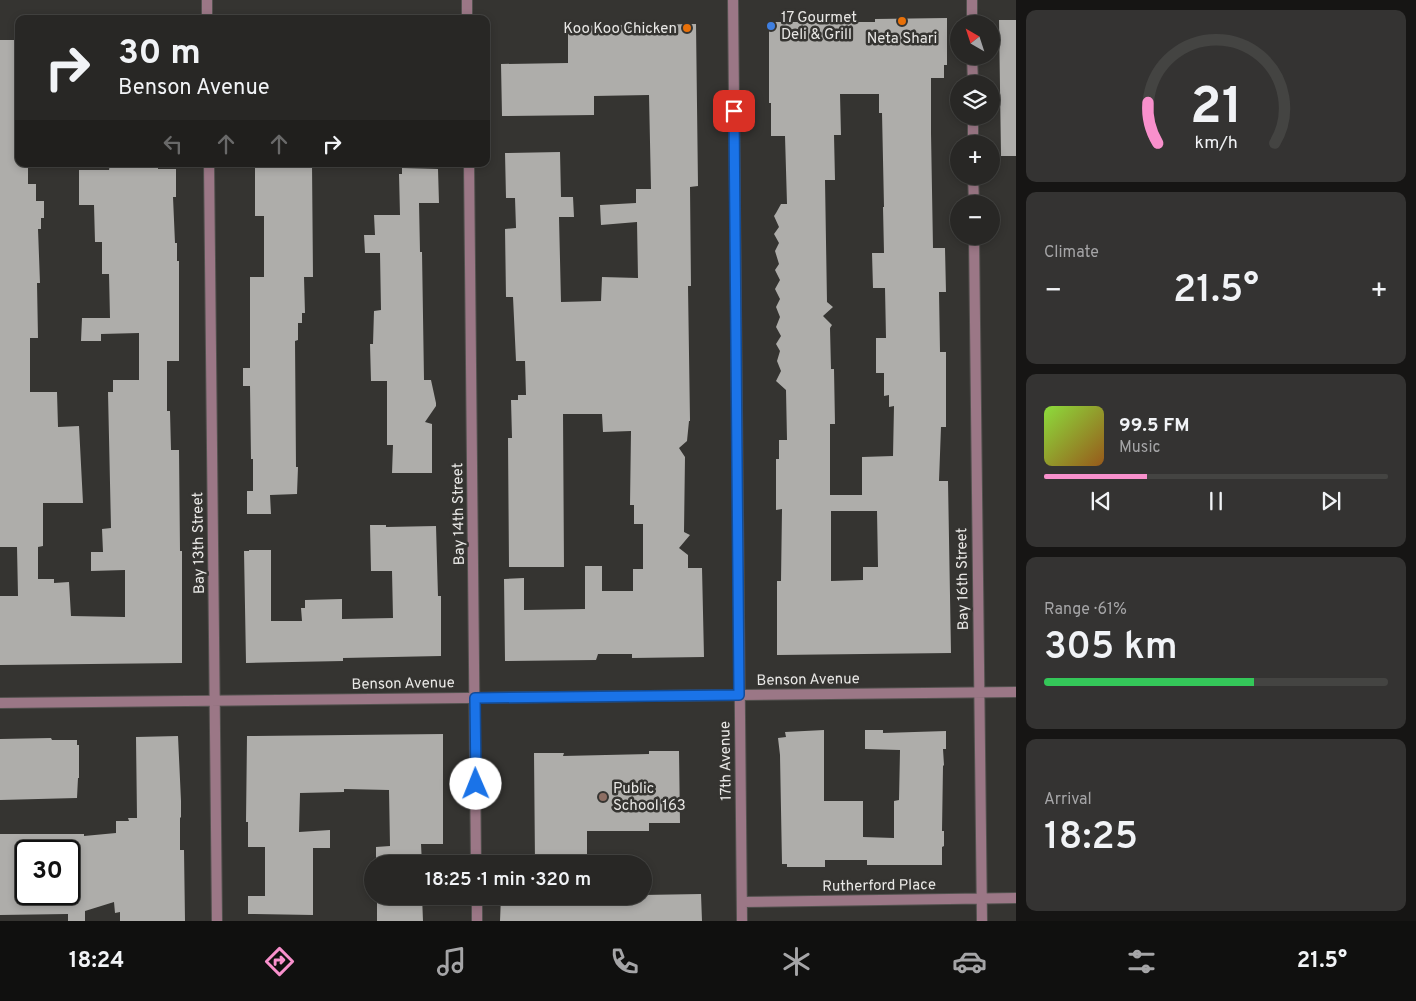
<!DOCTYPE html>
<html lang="en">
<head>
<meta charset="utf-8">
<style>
  body { margin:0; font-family:Overpass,sans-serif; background:#343332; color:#f1f3f6; height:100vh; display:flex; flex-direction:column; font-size:19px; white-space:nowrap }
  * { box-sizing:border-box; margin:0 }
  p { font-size:16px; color:#a5a5a7 }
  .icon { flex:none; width:28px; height:28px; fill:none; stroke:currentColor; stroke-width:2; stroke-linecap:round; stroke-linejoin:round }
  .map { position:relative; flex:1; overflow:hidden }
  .details { display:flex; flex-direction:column; gap:10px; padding:10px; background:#161514; width:400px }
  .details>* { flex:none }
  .hud { position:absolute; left:15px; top:15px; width:475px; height:152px; border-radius:10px; box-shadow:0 2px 8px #0003,0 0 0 1px #444442; background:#282725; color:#f1f3f6; overflow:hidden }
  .needle { width:32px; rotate:321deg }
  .tools { position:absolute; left:950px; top:15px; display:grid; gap:10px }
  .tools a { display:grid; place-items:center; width:50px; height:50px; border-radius:50%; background:#282725; box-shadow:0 2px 8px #0003,0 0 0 1px #444442; font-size:25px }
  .speed { position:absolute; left:15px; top:840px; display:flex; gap:10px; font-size:25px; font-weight:700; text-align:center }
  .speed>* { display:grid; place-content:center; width:65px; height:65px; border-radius:50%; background:#282725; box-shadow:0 2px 8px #0003,0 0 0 1px #444442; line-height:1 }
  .speed .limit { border:2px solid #111; border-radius:8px; background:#fff; color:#111 }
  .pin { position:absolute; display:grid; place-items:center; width:42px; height:42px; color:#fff; margin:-21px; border-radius:10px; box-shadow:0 2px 8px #0006 }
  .me { position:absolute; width:55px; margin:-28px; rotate:359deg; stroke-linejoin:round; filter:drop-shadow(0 0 4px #0008) }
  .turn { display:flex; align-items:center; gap:18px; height:105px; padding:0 20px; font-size:22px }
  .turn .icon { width:65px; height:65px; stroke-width:2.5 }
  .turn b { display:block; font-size:35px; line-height:42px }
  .lanes { display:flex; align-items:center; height:48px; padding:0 20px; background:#0003; justify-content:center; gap:25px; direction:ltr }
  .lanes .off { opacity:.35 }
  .big { font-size:38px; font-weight:600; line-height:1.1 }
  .details .widget { flex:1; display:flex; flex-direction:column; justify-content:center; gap:8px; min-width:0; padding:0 18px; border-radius:10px; background:#343332 }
  .details .dial { align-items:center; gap:0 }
  .dial svg { height:130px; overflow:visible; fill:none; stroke:#444442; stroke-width:7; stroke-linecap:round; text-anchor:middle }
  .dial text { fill:#f1f3f6; stroke:none }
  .song { display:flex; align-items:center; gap:15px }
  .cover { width:60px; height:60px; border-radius:8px; background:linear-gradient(135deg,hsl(90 70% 55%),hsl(30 70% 35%)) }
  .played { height:5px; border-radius:2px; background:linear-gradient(90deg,#f890cc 30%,#444442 30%) }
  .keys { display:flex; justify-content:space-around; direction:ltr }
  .heat { display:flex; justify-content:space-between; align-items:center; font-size:28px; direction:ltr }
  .charge { height:8px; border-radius:4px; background:linear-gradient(90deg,#34c759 61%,#444442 0) }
  .trip { position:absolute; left:364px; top:855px; width:288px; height:50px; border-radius:25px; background:#282725; box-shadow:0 2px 8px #0003,0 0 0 1px #444442; font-weight:600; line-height:50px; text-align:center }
  .tab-bar { display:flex; height:80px; justify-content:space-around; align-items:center; background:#10100f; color:#a5a5a7 }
  .tab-bar .icon { width:35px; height:35px }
  .tab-bar .selected { color:#f890cc }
  .tab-bar b { font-size:22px; color:#f1f3f6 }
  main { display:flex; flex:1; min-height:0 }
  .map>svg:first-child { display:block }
  .building { fill:#aeadaa; fill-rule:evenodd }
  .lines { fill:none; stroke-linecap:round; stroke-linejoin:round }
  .street-casing { stroke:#52514e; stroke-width:12 }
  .street { stroke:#9b7786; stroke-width:10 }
  .route-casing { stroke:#114b97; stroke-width:12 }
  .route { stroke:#1a73e8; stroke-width:9 }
  .food-dot { fill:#e8710a; stroke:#353431; stroke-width:2 }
  .shop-dot { fill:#3f7fe0; stroke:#353431; stroke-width:2 }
  .education-dot { fill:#8d6e63; stroke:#353431; stroke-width:2 }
  .labels { text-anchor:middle; stroke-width:5; stroke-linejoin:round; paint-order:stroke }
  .poi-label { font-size:15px; fill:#e9e8e6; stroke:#353431; text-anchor:start }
  .street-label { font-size:15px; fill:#e9e8e6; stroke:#353431 }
</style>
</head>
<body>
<main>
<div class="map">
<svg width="1016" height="921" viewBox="0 0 1016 921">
  <rect width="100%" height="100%" fill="#353431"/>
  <path class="building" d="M947,18V65H944V78H931V133L933,248H945L946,292H939L940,352H946V427H941L939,481H948L951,653L777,655V581H781L782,509L776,510V459H779V440H787L786,390L776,381L781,371L777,361L780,351L776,344L781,336L776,327L780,317L776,307L780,299L775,289L780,280L775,270L779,264L775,251L779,243L774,234L779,227L774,216L776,213L781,204H787L785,136H771V103H769V22H875V19ZM840,94H879V113H882L884,207H883L884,253H872L873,288H885L886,338H876V373H884V396L889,395V407L894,406L893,456L862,457V495H830V424H835L834,369H831L830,328L832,325L823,316L833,307L827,302L825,180H835L834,135H841ZM831,511H877L878,567H863V580L831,581Z
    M999,20H1016V156H1001Z
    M696,24L698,186L690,187L691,286H688L690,421H689L687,441L679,448L685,457L684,532L690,535L679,548L688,555V568H702L704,657L632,658V654H598L596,660L505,661L504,579L524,578V610L585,609V566H602V591H633V569H643V524H634V505H630L631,431L603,432L602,414H563L564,567H509L508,438H512L511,400H518V395H526L525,361H516L513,297H506L505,229L516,228L515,198H506L505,153L560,152L561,197H573L574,217H559L561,302L601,301L602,277L638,278L637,222L601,225L600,205L636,203V189H651L649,95L594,96V115L502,116L501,64L568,63V32L575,26Z
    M0,40H19V164H28V184H36V201H44V218H41V229H38L40,283H37L38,338H30V392H57L58,427L79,426L83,503H43V546L38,547V579H54V583L69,582L71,616L125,617V570L91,571V552H103L102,529L111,528L108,392H113V380H139V333L101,334V341H81L82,318H110L109,274H102V242H95L94,205H79V170H109L110,164H158V169H176V197H173L175,243H177V261H179V361H167V411H170L171,450H179L180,551H182V663L0,665V596H18L17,547H0Z
    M255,164H312L313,277H304L305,313H302V323H298V340L295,341L296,467H298L297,494L270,495L271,514H247V491H253V459H251L250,386H243V368H250V277H264V216H255Z
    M402,168L438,169L439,203H419L420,252H422L424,380H431L436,403V406L425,422L432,424V473H392L393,445H387V381H371L370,344H373L374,311L381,310L380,253H365L364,235H375L374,215H400L399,174H402Z
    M370,525H386V527L436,526L438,596H441V656L343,658V661L246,663L244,551H249V550H271V621H302L301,608H305V600L342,599V619L393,618L392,571H371Z
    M824,730V801H863V837L894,838V801L899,800L900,750L865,749V730H883V733L946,731V749H943L944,765L943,766L942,831H944V846L942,847V865H867V860H825V867H787V864H782L780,755L778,738L786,737L785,732Z
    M443,734V844H421L422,864H376V847L390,846L389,790L344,789V792L300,793L299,832L330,830V848H313V915L248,914V896H265V847H248V822H246L247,736Z
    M178,736L181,801V817L180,818V850H184L185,921H120V912L115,913L114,902L85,911V921H68V914L0,915V834H84V836L116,833V821H129L128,818H137L136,737ZM26,851H69V894H26Z
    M51,738L52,740H77V745H79V778H78L77,798L0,800V739Z
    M649,751H679L680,823H649V831H587V864H535L534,753H564L563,756L649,754Z
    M701,894L702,921H500L501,896H642V895Z
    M377,896H422L423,921H377Z"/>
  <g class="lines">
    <g class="street-casing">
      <path id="street" d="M207,0V19
        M467,0V19
        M733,0L742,921
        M972,0V24
        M972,56L973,84
        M973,116V144
        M209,164L217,921
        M469,164L476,864
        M973,176L974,204
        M974,236L982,921
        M0,703L1016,692
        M477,896V921
        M742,902L1016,898"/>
    </g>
    <use href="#street" class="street"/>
  </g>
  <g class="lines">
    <g class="route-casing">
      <path id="route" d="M476,784L475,698L739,695L734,111"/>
    </g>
    <use href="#route" class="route"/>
  </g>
  <g class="food-dot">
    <circle cx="902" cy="21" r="5"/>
    <circle cx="687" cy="28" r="5"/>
  </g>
  <circle class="shop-dot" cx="771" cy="26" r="5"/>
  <circle class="education-dot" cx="603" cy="797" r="5"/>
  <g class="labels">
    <g class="poi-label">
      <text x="781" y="22">17 Gourmet<tspan x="781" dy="17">Deli &amp; Grill</tspan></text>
      <text x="677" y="33" text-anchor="end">Koo Koo Chicken</text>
      <text x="902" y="43" text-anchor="middle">Neta Shari</text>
      <text x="613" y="793">Public<tspan x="613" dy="17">School 163</tspan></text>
    </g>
    <g class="street-label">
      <text transform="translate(458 514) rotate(-91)" y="5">Bay 14th Street</text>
      <text transform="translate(198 543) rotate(-91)" y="5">Bay 13th Street</text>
      <text transform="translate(962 579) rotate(-91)" y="5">Bay 16th Street</text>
      <text transform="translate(808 679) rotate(-1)" y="5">Benson Avenue</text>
      <text transform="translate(403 683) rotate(-1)" y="5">Benson Avenue</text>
      <text transform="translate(725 761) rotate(-91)" y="5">17th Avenue</text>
      <text transform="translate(879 885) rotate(-1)" y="5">Rutherford Place</text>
    </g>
  </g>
</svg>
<div class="tools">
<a><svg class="needle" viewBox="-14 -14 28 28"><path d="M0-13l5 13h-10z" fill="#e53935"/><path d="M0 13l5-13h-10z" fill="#a5a5a7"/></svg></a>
<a><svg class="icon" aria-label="layers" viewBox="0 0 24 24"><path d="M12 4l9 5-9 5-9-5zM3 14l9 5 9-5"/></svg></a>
<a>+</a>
<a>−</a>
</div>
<div class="speed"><div class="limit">30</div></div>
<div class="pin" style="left:734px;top:111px;background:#d93025"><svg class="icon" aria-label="arrive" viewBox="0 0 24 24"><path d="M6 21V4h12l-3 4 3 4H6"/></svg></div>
<svg class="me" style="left:476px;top:784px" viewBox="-20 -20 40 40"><circle r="19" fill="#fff"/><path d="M0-13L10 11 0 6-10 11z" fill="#1a73e8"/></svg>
<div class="trip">18:25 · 1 min · 320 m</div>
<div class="hud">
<div class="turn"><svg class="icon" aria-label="right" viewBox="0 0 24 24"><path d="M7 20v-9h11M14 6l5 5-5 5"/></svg><div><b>30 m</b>Benson Avenue</div></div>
<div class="lanes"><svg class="icon off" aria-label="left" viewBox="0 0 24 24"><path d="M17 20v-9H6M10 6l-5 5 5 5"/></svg><svg class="icon off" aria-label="ahead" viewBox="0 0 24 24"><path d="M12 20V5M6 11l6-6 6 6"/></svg><svg class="icon off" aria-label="ahead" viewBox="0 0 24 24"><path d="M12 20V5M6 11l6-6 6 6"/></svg><svg class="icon" aria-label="right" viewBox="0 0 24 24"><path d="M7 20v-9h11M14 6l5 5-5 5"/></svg></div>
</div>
</div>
<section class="details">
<div class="widget dial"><svg viewBox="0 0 100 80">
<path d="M14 69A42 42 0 1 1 86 69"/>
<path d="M14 69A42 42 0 0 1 8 44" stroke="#f890cc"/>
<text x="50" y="56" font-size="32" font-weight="700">21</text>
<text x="50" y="72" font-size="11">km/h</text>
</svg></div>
<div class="widget"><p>Climate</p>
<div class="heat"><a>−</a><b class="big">21.5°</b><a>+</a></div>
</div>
<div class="widget">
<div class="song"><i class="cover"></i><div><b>99.5 FM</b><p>Music</p></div></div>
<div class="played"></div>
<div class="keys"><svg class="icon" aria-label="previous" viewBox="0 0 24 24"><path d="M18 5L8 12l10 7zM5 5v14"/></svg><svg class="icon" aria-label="pause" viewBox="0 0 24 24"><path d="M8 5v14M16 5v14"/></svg><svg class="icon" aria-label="next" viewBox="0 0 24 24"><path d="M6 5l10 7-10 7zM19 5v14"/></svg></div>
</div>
<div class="widget"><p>Range · 61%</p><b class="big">305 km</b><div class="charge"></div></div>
<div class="widget"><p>Arrival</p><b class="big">18:25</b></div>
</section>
</main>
<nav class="tab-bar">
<b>18:24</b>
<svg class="icon selected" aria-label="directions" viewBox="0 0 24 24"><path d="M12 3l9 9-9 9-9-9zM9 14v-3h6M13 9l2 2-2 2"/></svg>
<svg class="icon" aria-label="music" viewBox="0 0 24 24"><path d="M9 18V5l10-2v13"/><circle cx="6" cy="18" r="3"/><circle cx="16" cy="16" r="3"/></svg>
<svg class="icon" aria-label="phone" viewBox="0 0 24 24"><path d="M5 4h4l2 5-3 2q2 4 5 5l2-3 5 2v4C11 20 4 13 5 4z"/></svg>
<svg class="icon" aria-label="climate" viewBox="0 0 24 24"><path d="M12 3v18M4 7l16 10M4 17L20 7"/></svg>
<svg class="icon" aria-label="car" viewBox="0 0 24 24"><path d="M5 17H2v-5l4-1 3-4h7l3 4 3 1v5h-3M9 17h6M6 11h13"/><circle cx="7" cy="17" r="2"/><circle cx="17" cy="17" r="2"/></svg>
<svg class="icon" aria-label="filters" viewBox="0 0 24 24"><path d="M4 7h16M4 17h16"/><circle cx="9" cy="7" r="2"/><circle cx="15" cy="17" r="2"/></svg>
<b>21.5°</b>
</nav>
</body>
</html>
